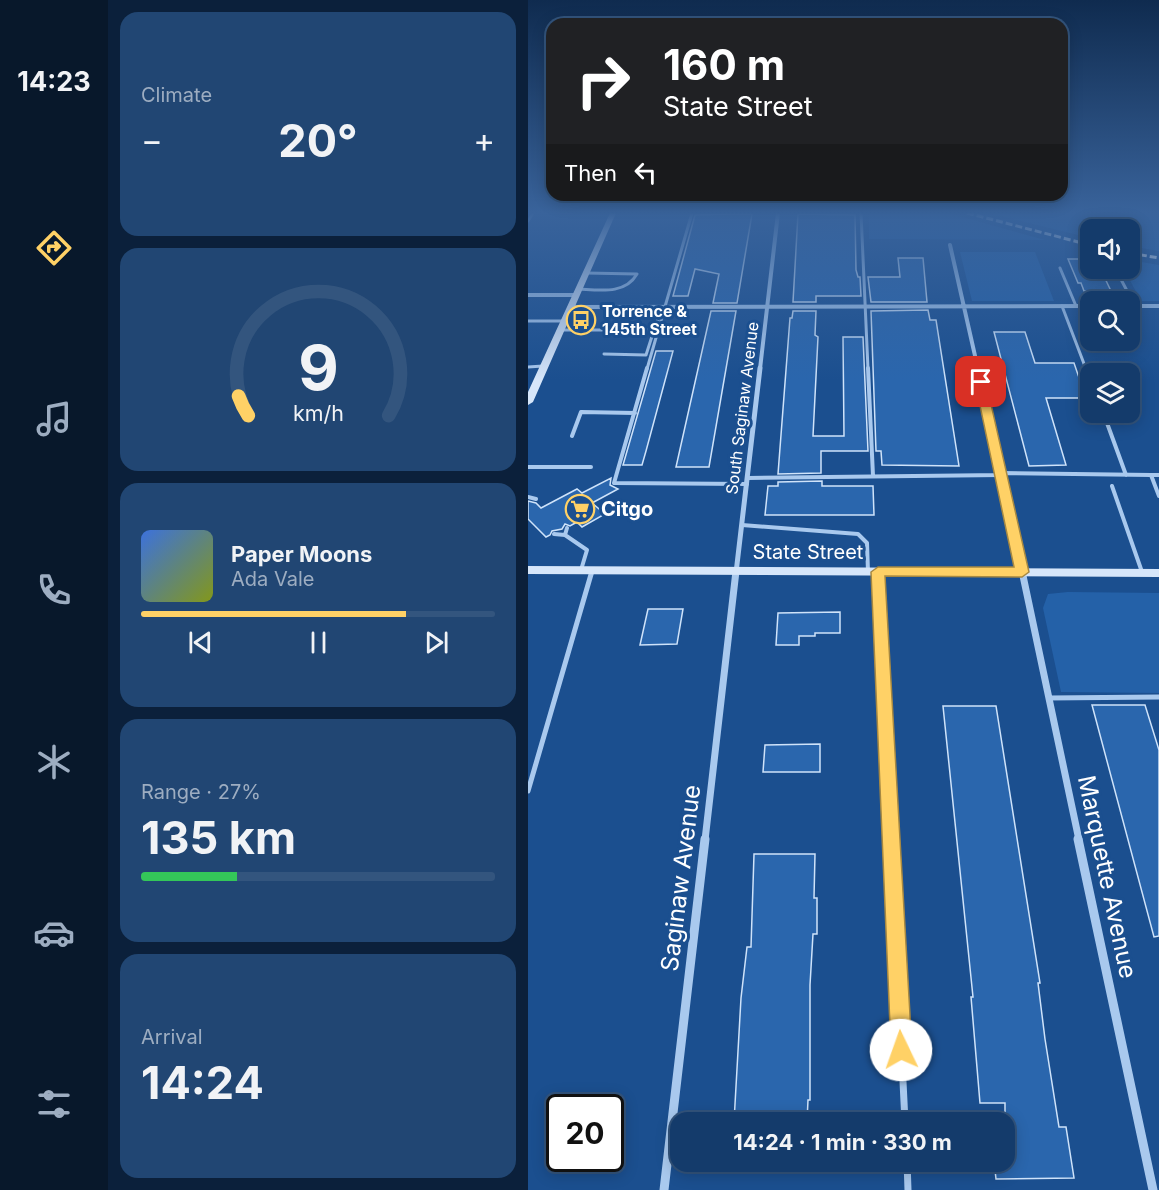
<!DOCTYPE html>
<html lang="en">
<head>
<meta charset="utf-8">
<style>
  body { margin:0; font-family:Inter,sans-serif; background:#214673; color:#f1f3f6; height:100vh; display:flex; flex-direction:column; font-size:22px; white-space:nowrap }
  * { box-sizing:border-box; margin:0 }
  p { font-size:20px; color:#9dadc1 }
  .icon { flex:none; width:33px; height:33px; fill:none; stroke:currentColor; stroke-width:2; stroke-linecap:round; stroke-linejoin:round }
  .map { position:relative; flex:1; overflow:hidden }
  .panel { display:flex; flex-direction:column; gap:12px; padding:12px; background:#0b203b; width:420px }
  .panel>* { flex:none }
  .hud { position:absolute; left:18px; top:18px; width:522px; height:183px; border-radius:18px; box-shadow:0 3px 15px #0003,0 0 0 2px #33557e; background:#202124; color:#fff; overflow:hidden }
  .controls { position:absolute; left:552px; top:219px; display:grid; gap:12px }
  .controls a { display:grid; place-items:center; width:60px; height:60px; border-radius:12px; background:#143b6b; box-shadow:0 3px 15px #0003,0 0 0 2px #33557e; font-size:30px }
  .speed { position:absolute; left:18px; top:1094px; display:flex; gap:12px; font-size:30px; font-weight:700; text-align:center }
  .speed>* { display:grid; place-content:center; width:78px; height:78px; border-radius:50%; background:#143b6b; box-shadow:0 3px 15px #0003,0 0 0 2px #33557e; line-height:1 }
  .speed .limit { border:3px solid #111; border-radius:9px; background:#fff; color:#111 }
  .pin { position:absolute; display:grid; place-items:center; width:51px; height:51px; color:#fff; margin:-26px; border-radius:12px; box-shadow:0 3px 9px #0006 }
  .me { position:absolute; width:66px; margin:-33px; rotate:357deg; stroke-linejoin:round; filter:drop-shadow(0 0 4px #0008) }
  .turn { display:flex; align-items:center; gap:21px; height:126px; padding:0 18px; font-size:27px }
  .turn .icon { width:78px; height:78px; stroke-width:2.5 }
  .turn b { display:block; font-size:42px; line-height:51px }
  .then { display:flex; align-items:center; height:57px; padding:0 18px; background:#0003; gap:12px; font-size:22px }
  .big { font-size:45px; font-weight:700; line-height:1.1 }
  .panel .tile { flex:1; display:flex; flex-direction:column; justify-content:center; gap:9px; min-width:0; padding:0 21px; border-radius:18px; background:#214673 }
  .panel .dial { align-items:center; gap:0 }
  .dial svg { height:156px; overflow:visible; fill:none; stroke:#33557e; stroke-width:7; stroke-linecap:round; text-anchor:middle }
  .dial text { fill:#f1f3f6; stroke:none }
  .song { display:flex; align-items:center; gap:18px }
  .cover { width:72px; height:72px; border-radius:9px; background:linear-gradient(135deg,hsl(220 70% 55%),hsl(70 70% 35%)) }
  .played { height:6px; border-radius:3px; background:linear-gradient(90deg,#ffd166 75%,#33557e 75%) }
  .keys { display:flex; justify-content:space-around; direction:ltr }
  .heat { display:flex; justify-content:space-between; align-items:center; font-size:33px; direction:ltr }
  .charge { height:9px; border-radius:4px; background:linear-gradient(90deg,#34c759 27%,#33557e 0) }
  .trip { position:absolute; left:142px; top:1112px; width:345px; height:60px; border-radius:18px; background:#143b6b; box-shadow:0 3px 15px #0003,0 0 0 2px #33557e; font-weight:700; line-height:60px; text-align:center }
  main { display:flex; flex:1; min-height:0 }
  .tabs { display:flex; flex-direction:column; width:108px; justify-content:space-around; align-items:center; background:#08182b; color:#9dadc1 }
  .tabs .icon { width:42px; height:42px }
  .tabs .selected { color:#ffd166 }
  .tabs b { font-size:27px; color:#f1f3f6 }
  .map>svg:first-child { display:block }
  .green { fill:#2461a8 }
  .building { fill:#2a66ad; stroke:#cfe3fa; stroke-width:1.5 }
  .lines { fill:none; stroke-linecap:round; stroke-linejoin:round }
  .lane-far3 { stroke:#a9c9ee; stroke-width:3 }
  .lane-far2 { stroke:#a9c9ee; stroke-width:4 }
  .lane-far1 { stroke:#a9c9ee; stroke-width:5 }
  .lane { stroke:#a9c9ee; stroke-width:7 }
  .street-far3 { stroke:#a9c9ee; stroke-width:4 }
  .street-far2 { stroke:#a9c9ee; stroke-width:5 }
  .street-far1 { stroke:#a9c9ee; stroke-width:7 }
  .street { stroke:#a9c9ee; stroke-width:9 }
  .secondary { fill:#d6e6fa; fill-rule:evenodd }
  .rail { stroke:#fff; stroke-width:3; stroke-dasharray:7 3; stroke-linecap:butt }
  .route { fill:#ffd166; stroke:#a68842; stroke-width:1.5 }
  .labels { text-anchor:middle; stroke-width:6; stroke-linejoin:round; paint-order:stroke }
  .far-poi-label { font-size:16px; font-weight:bold; fill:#fff; stroke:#1b4f8f; text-anchor:start }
  .far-street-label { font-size:16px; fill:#fff; stroke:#1b4f8f }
  .poi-label { font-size:20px; font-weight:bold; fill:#fff; stroke:#1b4f8f; text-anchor:start }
  .street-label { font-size:20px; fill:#fff; stroke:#1b4f8f }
  .near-street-label { font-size:24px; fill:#fff; stroke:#1b4f8f }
</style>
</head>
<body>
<main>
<nav class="tabs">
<b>14:23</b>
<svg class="icon selected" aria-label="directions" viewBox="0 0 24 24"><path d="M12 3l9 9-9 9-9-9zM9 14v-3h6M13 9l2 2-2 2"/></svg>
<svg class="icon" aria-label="music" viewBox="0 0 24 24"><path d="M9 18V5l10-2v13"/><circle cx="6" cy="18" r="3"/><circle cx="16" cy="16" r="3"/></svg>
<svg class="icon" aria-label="phone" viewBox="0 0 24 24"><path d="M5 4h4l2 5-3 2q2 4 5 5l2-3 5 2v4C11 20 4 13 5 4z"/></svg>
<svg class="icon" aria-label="climate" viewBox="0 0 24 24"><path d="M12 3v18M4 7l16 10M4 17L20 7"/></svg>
<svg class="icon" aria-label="car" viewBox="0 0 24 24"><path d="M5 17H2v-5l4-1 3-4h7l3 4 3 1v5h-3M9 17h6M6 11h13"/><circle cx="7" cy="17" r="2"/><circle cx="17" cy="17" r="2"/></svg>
<svg class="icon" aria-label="filters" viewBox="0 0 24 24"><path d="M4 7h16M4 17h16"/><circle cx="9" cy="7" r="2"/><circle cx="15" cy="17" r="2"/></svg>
</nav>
<section class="panel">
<div class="tile"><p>Climate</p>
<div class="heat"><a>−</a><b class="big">20°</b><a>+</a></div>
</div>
<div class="tile dial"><svg viewBox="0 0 100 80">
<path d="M14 69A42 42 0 1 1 86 69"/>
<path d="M14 69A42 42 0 0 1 9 59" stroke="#ffd166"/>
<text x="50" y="56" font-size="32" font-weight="700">9</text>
<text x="50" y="72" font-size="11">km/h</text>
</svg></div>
<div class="tile">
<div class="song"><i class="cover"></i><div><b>Paper Moons</b><p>Ada Vale</p></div></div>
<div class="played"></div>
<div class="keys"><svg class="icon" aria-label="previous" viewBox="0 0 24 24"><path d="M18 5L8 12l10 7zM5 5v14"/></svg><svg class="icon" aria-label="pause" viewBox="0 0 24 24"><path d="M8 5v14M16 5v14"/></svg><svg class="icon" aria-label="next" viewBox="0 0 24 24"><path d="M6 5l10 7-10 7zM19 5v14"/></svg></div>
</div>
<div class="tile"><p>Range · 27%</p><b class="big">135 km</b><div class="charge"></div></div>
<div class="tile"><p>Arrival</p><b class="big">14:24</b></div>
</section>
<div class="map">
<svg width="631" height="1190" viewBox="0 0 631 1190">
  <rect width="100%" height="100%" fill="#1b4f8f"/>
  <path class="green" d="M341,213H420L517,240L341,239Z
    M461,213H631V251L602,246V230H562V238Z
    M432,252H507L526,301H444Z
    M602,260L631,265V301H613L596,269L602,268Z
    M540,592L631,593V693L533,692L515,608L520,594Z"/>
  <path class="building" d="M201,214H224L209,303H185L191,274L167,269L160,296H145L167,215Z
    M270,214L327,215L328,270L330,277H332L333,296H288V302H265Z
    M370,258H395L399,302H343L340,277H372Z
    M540,259H562V268H572L583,291H556L553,283H550Z
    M400,310L402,320H408L431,466L354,465L353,451H348L343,311Z
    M183,311H208L181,467H148Z
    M265,311H288L287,335L290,337L285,436H316L315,337H335L340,451H293V473L250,474L262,318H264Z
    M466,332H497L507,363H546L558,398H518L538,465L501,466Z
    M128,351H145L118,451L114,465H95Z
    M83,478L82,485L90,489L64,503L77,514L54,527L49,522L42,526L37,524L34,529L24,531L22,535L18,537L0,519V501L8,503L13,508L49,489L54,493Z
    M294,481V486H345L346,515H237L240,486H250V482Z
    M120,609H155L149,644L112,645Z
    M312,612V633H287V636H271V645H248L250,613Z
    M564,705H617L631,750V936L626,937Z
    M415,706H468L512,983H510L517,1039L531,1127H538L546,1178L468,1179L466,1161H477V1103H452L443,997H445Z
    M292,744V772H235L237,745Z
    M226,854H287L286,898H289V934H285L282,985V1100H280L279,1122H206L213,998L219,947H223Z"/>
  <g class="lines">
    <path class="lane-far3" d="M333,213L340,369
      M0,221L5,213
      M532,268L548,306
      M587,268L607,306
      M50,289C71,290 97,295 109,274L58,273
      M534,306L558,369
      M0,321H36
      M32,330H126L134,307
      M76,354L118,355L126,330
      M0,367L15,366
      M119,369L164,213"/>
    <path class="lane-far2" d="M119,368L86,483L219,484
      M340,368L345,476
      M557,368L562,380
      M575,412L598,475
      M44,436L53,412L107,413
      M0,467H63
      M473,473L623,475
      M631,475H623L631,496
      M220,478L473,475
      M584,486L614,572
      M0,497L8,499
      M214,525L330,534L339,543L340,572
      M39,528L37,535L59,550L53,570
      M26,534L37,535
      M63,573L64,570"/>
    <path class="lane-far1" d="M350,572L363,840
      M521,698L631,697
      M0,791L64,571"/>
    <path class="lane" d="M363,839L377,1122
      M379,1161L380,1190"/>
    <path class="street-far3" d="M422,245L450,369
      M0,295H48
      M602,306H631
      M42,307L562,306
      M232,369L250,213"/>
    <path class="street-far2" d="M449,368L494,573
      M208,573L232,368"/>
    <path class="street-far1" d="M494,571L551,840
      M177,840L208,571"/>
    <path class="street" d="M550,839L625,1190
      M136,1190L177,839"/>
    <path class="secondary" d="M82,213H88L5,402L0,405V392Z
      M0,566L631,569V577L0,574Z"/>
    <path class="rail" d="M439,213L562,245
      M602,253L631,258"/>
  </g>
  <linearGradient id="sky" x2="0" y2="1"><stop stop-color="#0f2b4f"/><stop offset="0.56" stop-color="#39639b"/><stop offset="1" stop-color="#39639b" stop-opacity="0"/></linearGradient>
  <rect width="631" height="380" fill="url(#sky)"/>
  <path class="route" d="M453,379L458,382L501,572L494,577L357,576L384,1050L381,1057L373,1061L366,1057L363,1050L343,572L350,567H486L447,382Z"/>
  <defs>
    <g id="bus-ring" transform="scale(1.5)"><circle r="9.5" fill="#1b4f8f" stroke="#ffd166" stroke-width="1.5"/><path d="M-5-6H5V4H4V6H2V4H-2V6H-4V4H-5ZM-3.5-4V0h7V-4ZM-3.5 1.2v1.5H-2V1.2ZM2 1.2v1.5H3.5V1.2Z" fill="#ffd166"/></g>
    <g id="supermarket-ring" transform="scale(1.5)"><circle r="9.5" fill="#1b4f8f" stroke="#ffd166" stroke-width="1.5"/><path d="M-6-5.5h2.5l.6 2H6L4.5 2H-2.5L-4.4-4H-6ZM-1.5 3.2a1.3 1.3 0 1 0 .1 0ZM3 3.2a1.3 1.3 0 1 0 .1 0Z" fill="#ffd166"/></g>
  </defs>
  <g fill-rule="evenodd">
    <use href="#bus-ring" x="53" y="320"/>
    <use href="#supermarket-ring" x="52" y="509"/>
  </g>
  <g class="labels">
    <g class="far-poi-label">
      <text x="74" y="317">Torrence &amp;<tspan x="74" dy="18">145th Street</tspan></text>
    </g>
    <g class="far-street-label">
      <text transform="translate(214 408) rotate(-83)" y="6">South Saginaw Avenue</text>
    </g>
    <g class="poi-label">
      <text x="73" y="516">Citgo</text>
    </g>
    <g class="street-label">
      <text x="280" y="559">State Street</text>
    </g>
    <g class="near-street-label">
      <text transform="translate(579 877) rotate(78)" y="8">Marquette Avenue</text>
      <text transform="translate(153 878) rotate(-83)" y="8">Saginaw Avenue</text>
    </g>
  </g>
</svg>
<div class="controls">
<a><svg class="icon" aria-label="sound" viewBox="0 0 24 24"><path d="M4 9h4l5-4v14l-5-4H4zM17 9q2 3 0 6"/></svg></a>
<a><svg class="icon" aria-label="search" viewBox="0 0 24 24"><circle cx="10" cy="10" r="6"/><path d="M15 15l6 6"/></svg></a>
<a><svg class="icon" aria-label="layers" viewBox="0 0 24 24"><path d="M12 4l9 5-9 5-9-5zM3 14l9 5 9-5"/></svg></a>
</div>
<div class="speed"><div class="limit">20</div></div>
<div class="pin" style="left:453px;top:382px;background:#d93025"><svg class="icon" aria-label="arrive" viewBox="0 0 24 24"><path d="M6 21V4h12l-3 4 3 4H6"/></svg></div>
<svg class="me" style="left:373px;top:1050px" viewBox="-20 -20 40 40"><circle r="19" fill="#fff"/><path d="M0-13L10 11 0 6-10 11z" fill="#ffd166"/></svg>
<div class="trip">14:24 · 1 min · 330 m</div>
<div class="hud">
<div class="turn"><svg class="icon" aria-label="right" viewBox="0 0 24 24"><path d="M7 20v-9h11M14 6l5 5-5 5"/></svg><div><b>160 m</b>State Street</div></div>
<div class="then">Then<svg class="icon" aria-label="left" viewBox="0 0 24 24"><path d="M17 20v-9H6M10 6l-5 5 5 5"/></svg></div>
</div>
</div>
</main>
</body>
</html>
